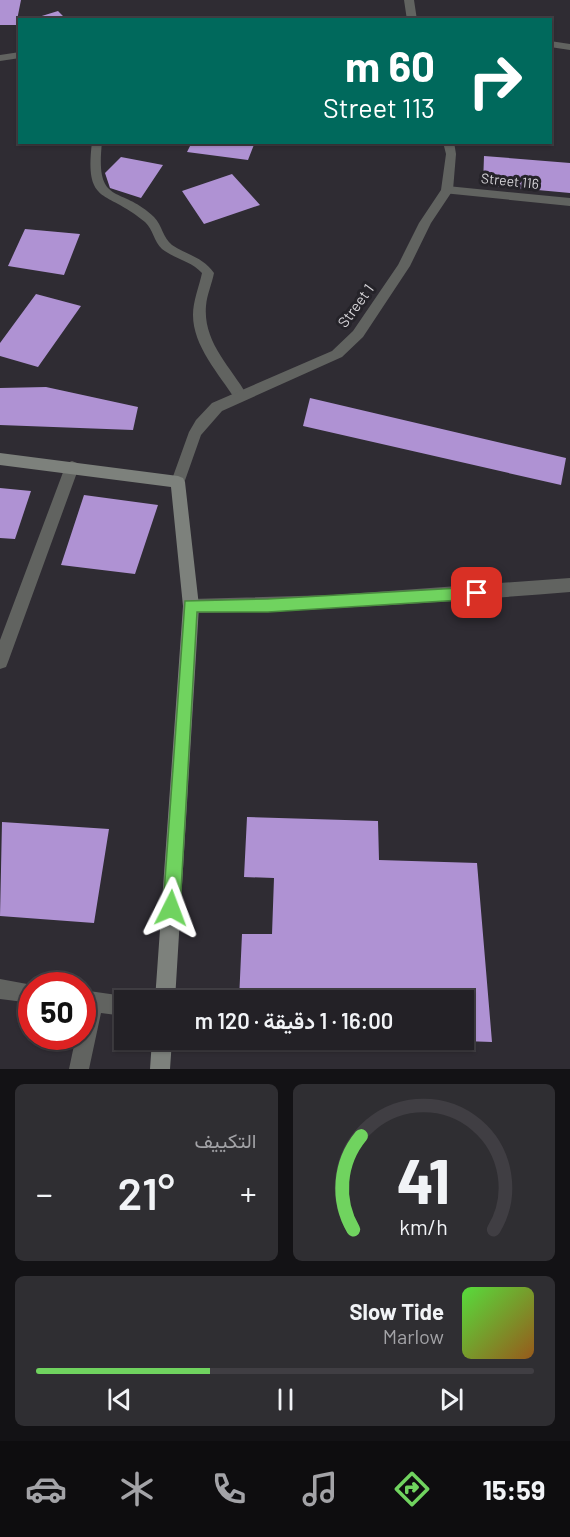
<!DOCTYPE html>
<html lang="ar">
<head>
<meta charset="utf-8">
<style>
  body { margin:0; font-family:Barlow,Vazirmatn,sans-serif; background:#2f2e32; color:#f1f3f6; direction:rtl; height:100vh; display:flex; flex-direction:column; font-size:22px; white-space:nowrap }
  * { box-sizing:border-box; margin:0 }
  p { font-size:20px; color:#a3a3a7 }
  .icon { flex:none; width:33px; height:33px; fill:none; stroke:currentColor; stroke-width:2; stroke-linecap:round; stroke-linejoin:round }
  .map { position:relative; height:1069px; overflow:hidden; direction:ltr }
  .panel { display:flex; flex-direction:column; gap:15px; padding:15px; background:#131215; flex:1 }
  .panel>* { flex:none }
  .hud { position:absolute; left:18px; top:18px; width:534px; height:126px; border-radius:0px; box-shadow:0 2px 4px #0004,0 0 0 2px #403e43; direction:rtl; background:#00695c; color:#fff; overflow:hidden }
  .speed { position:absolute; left:18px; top:972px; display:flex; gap:12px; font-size:30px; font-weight:700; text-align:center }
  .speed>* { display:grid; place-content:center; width:78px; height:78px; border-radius:50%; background:#232126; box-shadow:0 2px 4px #0004,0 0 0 2px #403e43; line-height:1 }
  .speed .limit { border:9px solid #d22; background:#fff; color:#111 }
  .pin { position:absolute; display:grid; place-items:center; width:51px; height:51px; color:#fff; margin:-26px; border-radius:12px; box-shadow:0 3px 9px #0006 }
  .me { position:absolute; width:66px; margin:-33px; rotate:3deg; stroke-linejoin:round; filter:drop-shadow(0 0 4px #0008) }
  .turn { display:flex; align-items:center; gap:21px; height:126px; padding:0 18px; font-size:27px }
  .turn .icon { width:78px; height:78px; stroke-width:2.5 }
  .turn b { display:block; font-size:42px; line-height:51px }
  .big { font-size:45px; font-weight:600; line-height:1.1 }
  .panel .widget { flex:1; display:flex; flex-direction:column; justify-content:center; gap:9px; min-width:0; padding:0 21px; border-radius:9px; background:#2f2e32 }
  .panel .dial { align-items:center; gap:0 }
  .dial svg { height:156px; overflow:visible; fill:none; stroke:#403e43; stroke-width:7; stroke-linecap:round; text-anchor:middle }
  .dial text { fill:#f1f3f6; stroke:none }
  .song { display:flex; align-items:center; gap:18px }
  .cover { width:72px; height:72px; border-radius:9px; background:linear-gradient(135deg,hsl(110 70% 55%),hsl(30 70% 35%)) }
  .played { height:6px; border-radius:3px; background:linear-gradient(90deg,#70d35f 35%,#403e43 35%) }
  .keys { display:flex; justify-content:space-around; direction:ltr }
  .heat { display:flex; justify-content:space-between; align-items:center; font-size:33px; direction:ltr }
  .panel .tiles { flex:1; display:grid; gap:15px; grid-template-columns:1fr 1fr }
  .widget:last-child { grid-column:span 2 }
  .trip { position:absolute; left:114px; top:990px; width:360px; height:60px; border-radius:0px; background:#232126; box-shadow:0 2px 4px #0004,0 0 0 2px #403e43; font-weight:600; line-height:60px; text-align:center; direction:rtl }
  .dock { display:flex; height:96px; justify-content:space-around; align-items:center; background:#0e0d0f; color:#a3a3a7 }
  .dock .icon { width:42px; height:42px }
  .dock .current { color:#70d35f }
  .dock b { font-size:27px; color:#f1f3f6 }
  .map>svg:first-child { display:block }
  .building { fill:#af92d3 }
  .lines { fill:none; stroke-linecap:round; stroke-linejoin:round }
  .service { fill:#616360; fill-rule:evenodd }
  .minor { fill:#616360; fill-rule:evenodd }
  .tertiary { fill:#616360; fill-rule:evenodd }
  .secondary { fill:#7d817c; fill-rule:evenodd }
  .route { fill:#70d35f; stroke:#49893e; stroke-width:1.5 }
  .labels { text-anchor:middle; stroke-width:6; stroke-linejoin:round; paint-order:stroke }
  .far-street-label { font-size:14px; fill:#d5d3d7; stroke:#252329 }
  .street-label { font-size:15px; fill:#d5d3d7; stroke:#252329 }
</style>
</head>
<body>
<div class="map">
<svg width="570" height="1069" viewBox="0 0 570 1069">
  <rect width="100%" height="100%" fill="#2f2c33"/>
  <path class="building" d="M0,0H21L16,25H0Z
    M58,11L67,20H32V19Z
    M192,142H255L248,160L187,152Z
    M484,156L570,163V193L483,185Z
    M121,157L163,165L141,198L110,188L105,173Z
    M232,174L260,205L204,224L182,191Z
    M25,229L80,234L64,275L8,266Z
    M36,294L81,306L38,367L0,356V343Z
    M46,387L138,407L133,430L0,425V388Z
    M310,398L566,458L561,485L303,426Z
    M0,488L31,491L15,539L0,538Z
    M84,495L158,505L135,574L61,565Z
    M247,817L378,821L379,860L477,863L492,1042L464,1041V1000H239L242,934H272L274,878L244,877Z
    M2,822L109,829L94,923L0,916Z"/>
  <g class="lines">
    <path class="service" d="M0,979L38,986H32V1003L0,999Z
      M82,990L124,996L132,1000H124V1016L101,1013L89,1069H69L76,1036H82Z"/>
    <path class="minor" d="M550,41L570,44V50L550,47Z
      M20,52V58L0,61V55Z
      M92,142H102C95,208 120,184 154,217C162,225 163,238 172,245C187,255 203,257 214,273C212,284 207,294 206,306C203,342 230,366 247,395L245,399H235C219,374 193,346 193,315C193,301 199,287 202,273C191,261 175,259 162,249C154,242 153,229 145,222C107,189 84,207 92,142Z
      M447,186L570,198V206L443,193V187Z
      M72,461L77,463L79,467L8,662L6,667L0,669V640L65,467L67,463Z
      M570,578V592C444,602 318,611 191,613L185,611L183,606L185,601L191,599L333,595Z"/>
    <path class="tertiary" d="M404,0H414L417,20H407Z
      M443,142H454L456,154L453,190L431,223L410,266L363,337L342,357L222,411L201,435L183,486H173L171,482L189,432L196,420L212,403L332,351L353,331L398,265L419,223L441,190L446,154Z"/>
    <path class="secondary" d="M0,453L178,476L183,478L185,482L199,606L175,1000H155L183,606L171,487L0,465Z
      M152,1040H172L170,1069H150Z"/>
  </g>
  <path class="route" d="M477,587L482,588L484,593L482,597L477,599L268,612H197L180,908L177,914L171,916L165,914L163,908L185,601L268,599Z"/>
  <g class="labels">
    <g class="far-street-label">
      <text transform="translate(510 181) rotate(6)" y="5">Street 116</text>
    </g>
    <g class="street-label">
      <text transform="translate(356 306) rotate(-54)" y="5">Street 1</text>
    </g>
  </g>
</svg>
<div class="speed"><div class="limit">50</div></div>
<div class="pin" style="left:477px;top:593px;background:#d93025"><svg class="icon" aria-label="arrive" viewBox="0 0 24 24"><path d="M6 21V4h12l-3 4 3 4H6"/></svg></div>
<svg class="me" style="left:171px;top:908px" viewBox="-20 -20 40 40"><path d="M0-17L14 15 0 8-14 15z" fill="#70d35f" stroke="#fff" stroke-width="4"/></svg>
<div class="trip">16:00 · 1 دقيقة · 120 m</div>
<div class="hud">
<div class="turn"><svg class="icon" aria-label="right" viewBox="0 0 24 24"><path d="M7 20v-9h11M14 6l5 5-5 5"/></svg><div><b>60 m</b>Street 113</div></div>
</div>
</div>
<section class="panel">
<div class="tiles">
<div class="widget dial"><svg viewBox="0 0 100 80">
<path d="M14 69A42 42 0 1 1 86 69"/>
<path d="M14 69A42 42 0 0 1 18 21" stroke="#70d35f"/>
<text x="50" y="56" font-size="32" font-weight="700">41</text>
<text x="50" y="72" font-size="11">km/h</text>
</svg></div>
<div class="widget"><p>التكييف</p>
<div class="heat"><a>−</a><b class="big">21°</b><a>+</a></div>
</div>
<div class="widget">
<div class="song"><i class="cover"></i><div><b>Slow Tide</b><p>Marlow</p></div></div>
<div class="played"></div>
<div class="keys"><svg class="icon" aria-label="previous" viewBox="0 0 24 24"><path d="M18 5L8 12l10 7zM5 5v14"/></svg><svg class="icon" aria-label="pause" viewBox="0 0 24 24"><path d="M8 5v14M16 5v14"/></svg><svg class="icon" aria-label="next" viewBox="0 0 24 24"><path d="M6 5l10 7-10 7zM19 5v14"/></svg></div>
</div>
</div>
</section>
<nav class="dock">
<b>15:59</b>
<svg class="icon current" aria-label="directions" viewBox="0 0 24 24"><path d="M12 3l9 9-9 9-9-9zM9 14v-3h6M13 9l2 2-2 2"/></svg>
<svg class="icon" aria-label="music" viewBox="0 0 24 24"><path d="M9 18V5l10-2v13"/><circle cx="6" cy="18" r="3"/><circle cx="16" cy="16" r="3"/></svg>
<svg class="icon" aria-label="phone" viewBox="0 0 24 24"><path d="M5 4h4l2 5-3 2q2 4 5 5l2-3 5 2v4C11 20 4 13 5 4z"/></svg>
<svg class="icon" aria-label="climate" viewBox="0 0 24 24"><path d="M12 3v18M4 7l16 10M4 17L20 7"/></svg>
<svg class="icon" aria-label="car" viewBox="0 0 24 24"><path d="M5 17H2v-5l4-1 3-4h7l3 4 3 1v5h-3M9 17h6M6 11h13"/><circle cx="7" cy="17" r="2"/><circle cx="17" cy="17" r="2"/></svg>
</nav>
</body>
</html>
